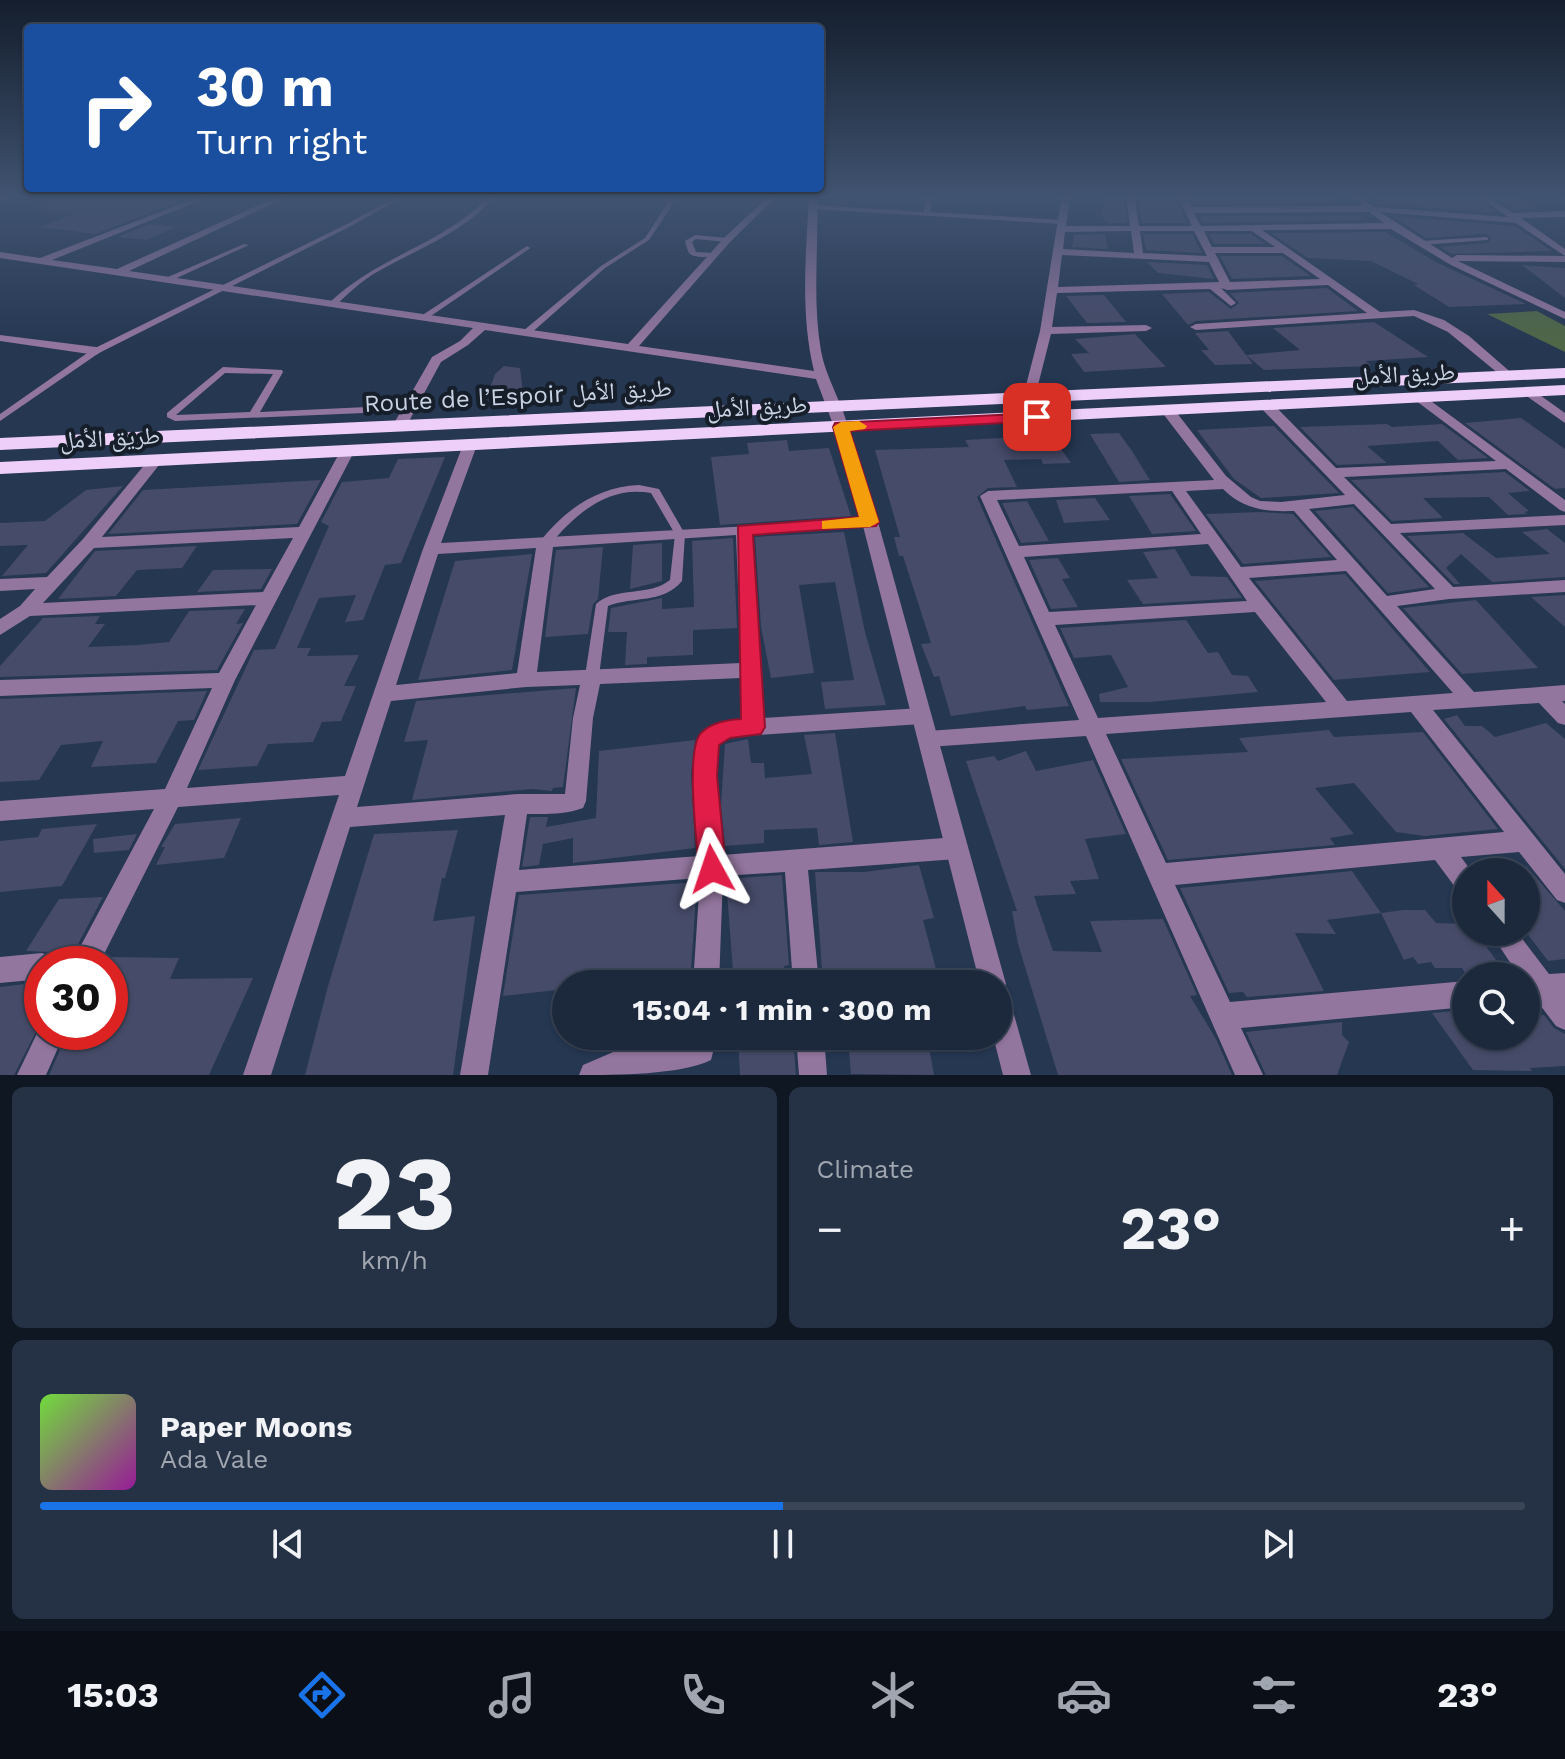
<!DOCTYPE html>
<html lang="en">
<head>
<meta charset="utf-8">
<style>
  body { margin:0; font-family:"Work Sans","Noto Naskh Arabic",sans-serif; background:#253144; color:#f1f3f6; height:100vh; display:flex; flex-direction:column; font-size:30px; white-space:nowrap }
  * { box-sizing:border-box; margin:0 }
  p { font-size:26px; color:#a0a6b0 }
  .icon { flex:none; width:44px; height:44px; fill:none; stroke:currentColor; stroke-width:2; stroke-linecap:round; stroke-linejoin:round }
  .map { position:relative; height:1075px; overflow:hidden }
  .sheet { display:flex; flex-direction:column; gap:12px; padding:12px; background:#0f1722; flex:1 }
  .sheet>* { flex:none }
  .guide { position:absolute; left:24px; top:24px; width:800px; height:168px; border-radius:8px; box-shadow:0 2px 6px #0004,0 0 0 2px #3a4557; background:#1a4fa0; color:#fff; overflow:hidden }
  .needle { width:52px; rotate:339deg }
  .tools { position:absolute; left:1452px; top:858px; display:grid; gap:16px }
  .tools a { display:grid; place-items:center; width:88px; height:88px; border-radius:50%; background:#1c293d; box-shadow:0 2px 6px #0004,0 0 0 2px #3a4557; font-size:40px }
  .speed { position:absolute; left:24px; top:946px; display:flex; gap:16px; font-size:40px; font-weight:700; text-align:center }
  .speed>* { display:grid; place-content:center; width:104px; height:104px; border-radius:50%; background:#1c293d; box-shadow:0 2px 6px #0004,0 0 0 2px #3a4557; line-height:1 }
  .speed .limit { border:12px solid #d22; background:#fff; color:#111 }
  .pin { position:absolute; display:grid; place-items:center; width:68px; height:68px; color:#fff; margin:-34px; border-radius:16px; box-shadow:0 4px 12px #0006 }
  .me { position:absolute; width:88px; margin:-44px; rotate:355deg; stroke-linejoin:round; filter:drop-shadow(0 0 6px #0008) }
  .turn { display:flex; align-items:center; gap:28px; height:168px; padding:0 40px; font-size:36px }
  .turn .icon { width:104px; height:104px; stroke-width:2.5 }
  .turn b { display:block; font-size:56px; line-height:68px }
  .big { font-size:60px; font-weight:700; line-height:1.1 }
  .sheet .card { flex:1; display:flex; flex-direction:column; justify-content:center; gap:12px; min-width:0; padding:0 28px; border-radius:12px; background:#253144 }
  .sheet .dial { align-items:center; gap:0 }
  .dial b { font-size:104px; line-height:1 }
  .song { display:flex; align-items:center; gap:24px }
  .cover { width:96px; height:96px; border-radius:12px; background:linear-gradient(135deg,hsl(100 70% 55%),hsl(300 70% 35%)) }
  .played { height:8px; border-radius:4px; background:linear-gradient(90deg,#1a73e8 50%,#3a4557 50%) }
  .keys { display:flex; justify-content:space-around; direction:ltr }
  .heat { display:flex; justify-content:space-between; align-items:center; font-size:44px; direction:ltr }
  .sheet .tiles { flex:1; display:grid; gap:12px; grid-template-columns:1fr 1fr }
  .card:last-child { grid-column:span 2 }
  .trip { position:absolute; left:552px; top:970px; width:460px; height:80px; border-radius:40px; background:#1c293d; box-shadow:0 2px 6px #0004,0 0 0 2px #3a4557; font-weight:700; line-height:80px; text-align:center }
  .tabs { display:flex; height:128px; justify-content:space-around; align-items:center; background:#0b1018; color:#a0a6b0 }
  .tabs .icon { width:56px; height:56px }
  .tabs .active { color:#1a73e8 }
  .tabs b { font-size:36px; color:#f1f3f6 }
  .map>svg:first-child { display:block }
  .green { fill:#506747 }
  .building { fill:#464b69 }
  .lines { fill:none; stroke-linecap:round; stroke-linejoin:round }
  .service { fill:#93769e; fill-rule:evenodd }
  .minor { fill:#93769e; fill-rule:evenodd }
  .tertiary { fill:#93769e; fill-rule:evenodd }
  .trunk { fill:#eecffa; fill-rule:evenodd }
  .route { fill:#e11d48; stroke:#92132f; stroke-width:2 }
  .slow { fill:#f59e0b }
  .labels { text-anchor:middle; stroke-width:8; stroke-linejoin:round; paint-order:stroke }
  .street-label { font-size:24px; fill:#c7d2e2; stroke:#161e2a }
</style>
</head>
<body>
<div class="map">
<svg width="1565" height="1075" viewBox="0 0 1565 1075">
  <rect width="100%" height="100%" fill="#253751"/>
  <path class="green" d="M1537,311L1565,326V352L1487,314Z"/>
  <path class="building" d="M73,195H194V196L95,234L40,227L74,214L35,208Z
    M1106,195H1123L1127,223H1109L1101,216Z
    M1137,195H1174L1187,223H1142Z
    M1188,195L1326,196L1337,203L1194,204Z
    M1371,195H1474L1497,213L1379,204Z
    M1491,195H1511L1539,209L1514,210Z
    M1357,215L1366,220L1203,223L1199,216Z
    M1392,216L1515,226L1552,251L1452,254L1440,247L1488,243L1491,238L1486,234L1426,238Z
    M150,224L176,227L146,240L118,237Z
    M1385,232L1434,261L1526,304L1449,307L1414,285L1418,284L1371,261L1308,258L1271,233Z
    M1105,234L1108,249L1072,247L1074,235Z
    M1143,234H1192L1202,253L1146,250Z
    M1209,234H1251L1265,244H1214Z
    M1220,256H1282L1311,276L1232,279Z
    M1147,262L1207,265L1214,279L1158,273Z
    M1522,265L1565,268V298Z
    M1327,288L1358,311L1196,321L1188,325L1162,294L1209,292L1231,309L1239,303L1230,293Z
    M1104,295L1126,322L1087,323L1066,296Z
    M1374,322L1428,357L1366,361L1371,366L1264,370L1246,355L1300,350L1273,328Z
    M1228,331L1246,355L1253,364L1215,365L1201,350H1209L1195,333Z
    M1135,334L1166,367L1084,372L1071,354L1089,353L1075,339Z
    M504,366L520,368L523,392L488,394L495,374Z
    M1521,418L1565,449V488L1555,489L1465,423Z
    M1387,424L1392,427L1442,424L1488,458L1458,460L1438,441L1367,446L1387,463L1337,465L1300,427Z
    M1274,426L1339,493L1261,498L1234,479L1197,430Z
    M1119,433L1132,451L1150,480L1119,482L1090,434Z
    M1051,435L1071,463L1043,464L1041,459L1004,460L1017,487L988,488L977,497L1069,706L1027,710L1025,706L951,716L939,676L934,677L921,644L931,643L903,556H899L894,537H900L875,450L969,447L965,440Z
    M787,440L789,451L829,448L851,516L720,525L711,457L749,454L747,443Z
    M445,457L401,563L385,565L363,620L345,622L356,595L319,598L297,648H311L307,656L359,655L344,686H356L341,721L322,722L313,742L268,744L257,766L198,770L254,650L275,649L329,526L321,522L342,482L389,478L398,459Z
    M1505,472L1530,491L1508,493L1529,511L1524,512L1527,514L1508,515L1489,497L1423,498L1443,518L1392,521L1351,480Z
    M321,480L297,524L108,534L143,490Z
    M123,486L46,573L2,576L28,545L0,546V523L45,521L86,490Z
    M1170,494L1184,514L1196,531L1152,534L1129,496Z
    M1095,498L1110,520L1064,523L1056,500Z
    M1027,501L1049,541L1021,543L1002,503Z
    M1353,507L1429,587L1388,593L1315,511Z
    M1260,512L1293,514L1331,557L1243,564L1206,514Z
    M1547,529L1565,543V577L1492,582L1461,554L1446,568L1460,584H1454L1407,536L1463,533L1496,558L1550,554L1522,532Z
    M844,532L865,632L886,705L825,709L821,682L854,680L835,582L799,585L814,673L771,678L761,627L755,537Z
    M733,538L737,628L693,630V655L647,657V664L625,665L627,632H608L611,608L662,598V609L694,607L692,541Z
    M662,543V581L630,589L633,545Z
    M197,546L182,568L137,570L116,596L58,599L95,551Z
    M603,547L598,599L593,604L588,634L545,637L556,550Z
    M1175,549L1191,576L1227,577L1242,598L1143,604L1127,580L1158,578L1143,552Z
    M532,554L512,670L418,680L455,561Z
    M1058,558L1070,578L1062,579L1078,607L1051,609L1029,560Z
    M272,569L261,589L197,592L213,570Z
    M1345,574L1430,672L1334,680L1255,581Z
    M1565,595V627L1531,597Z
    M1476,600L1538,668L1462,674L1403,608Z
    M245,609L236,624L243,623L217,670L0,677V666L43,618L100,616L95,624H105L88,647L138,645L169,642L189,611Z
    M1186,620L1208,653L1218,652L1232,675L1248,676L1258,692L1150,702H1100L1099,694L1128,687L1111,655L1074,658L1060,628Z
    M576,688L563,787L553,788L552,791L532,789L412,800L428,740L404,742L416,701Z
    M207,691L194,720L178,721L156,763L91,767L103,741L61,745L39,780L0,782V699Z
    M1457,715L1465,726H1482L1495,737L1546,723L1565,739V869L1444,719Z
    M1329,730L1334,737L1423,732L1498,829L1425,836L1396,832L1354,783L1315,788L1354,834L1330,838L1335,845L1168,860L1121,759L1248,752L1239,738Z
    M835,733L853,842L819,845L817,828L764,830V843L725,846L721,805L725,744L748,739L751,763H764L765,778L812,774L804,735Z
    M695,740L691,773L695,848L573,863V838L543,844L539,865L522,867L530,817H548L546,827L596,818L599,751Z
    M1026,751L1036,771L1093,760L1126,834L1085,839L1099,879L1070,881L1076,894L1034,896L1053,951L1102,952L1090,921L1163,919L1197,995L1190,996L1216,1039L1232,1075H1058L1018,944L1012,911H1017L966,761L994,756L998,761Z
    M241,818L224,858L156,865L165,847H161L175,824Z
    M97,824L62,886L0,892V841L38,837L42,829Z
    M458,830L445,878H442L433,921L475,916L453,1075H305L328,986L374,834Z
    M137,834L129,850L94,853L93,839Z
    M919,865L934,918L923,920L940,984H823L815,872H864Z
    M1526,866L1565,911V959L1548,961L1526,932Z
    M1352,871L1381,913L1327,920L1336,934L1295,933L1324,991L1247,997L1243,992L1229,993L1180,888Z
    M782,875L789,965L784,966L788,984H734L726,879Z
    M697,882L690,984H671V981L566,984V989L503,996L519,895Z
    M103,897L77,946L50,952L26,951L59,899Z
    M1403,910H1425L1436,923L1466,924V932H1475L1506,973L1467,976L1462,968H1435L1431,962L1418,964L1413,957L1404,960L1381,913Z
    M110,957L179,958L170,979L253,978L209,1075H49L68,1032H110Z
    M42,982V1020L14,1075H0V987Z
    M1466,1010V1036H1526V1017L1544,1015L1554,1028L1565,1034V1066L1530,1068L1532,1071L1473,1070L1432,1013Z
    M1342,1022V1035L1349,1042L1337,1075H1266L1246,1032Z
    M738,1036H793L796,1075H740Z
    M856,1036H927L934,1075L851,1074L848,1039Z"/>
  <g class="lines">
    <path class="service" d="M400,195H406L351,226L99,353L0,421V414L93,349L347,224Z
      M490,195H496C464,233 419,248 377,272C361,281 348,294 334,307L327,305C376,256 444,245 490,195Z
      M667,195H673V204L649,240L605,268L529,335H523V331L601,266L645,238L667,204Z
      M926,195H932L930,212L1062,220L1065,222L1062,224L813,209L810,207L813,205L924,212Z
      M695,235L727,238L730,240L727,242L696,239L692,242L696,252L714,253L717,255C711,257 694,259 689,253C687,249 686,245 685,241Z
      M1486,237L1488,238V240L1420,245L1417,243L1420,241Z
      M244,244L249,245L168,282L161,280Z
      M527,246L530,248L529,249L425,320L418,318Z
      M223,367L282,370L283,372L260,412L410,405L415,408L410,411L175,421L167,417V413ZM225,373L273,374L250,412L176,415Z
      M639,485L659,489L685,534L682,581C663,604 633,596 608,606L599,676L597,680L592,681L587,680L585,676L596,604C616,586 649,597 670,580L675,534L651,493C608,485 575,514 549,546H541L539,543C564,510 597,487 639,485Z"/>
    <path class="minor" d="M0,195H15L0,201Z
      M204,195H214L52,260L117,269L281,195H291L129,271L628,344L724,238L770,195H778L730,242L639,346L814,371C800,313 806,254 809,195H817C819,247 812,299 821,351C826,378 841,400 848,427L841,431L834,427L816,379L485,330L468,345L441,362L407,425L400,429L393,425L432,357L460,341L473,328L0,258V252L40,258Z
      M1062,195H1070L1066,226H1130L1126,195H1134L1139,226H1192L1177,195H1185L1192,207L1363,206L1351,195H1360L1373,207L1508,217L1477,195H1486L1513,213L1565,211V217L1521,218L1565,249V256L1516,223L1380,212L1452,258L1457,255L1565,256V262L1458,261L1565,312V319L1451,265L1391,229L1262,230L1380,312L1414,310L1444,320L1469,336L1515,376L1513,379H1505L1448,332L1414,316L1196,330L1190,327L1196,324L1367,313L1328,285L1227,290L1221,288L1236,303L1231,306L1210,289L1057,293L1052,327L1146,325L1152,328L1146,331L1051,334L1035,397L1029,401L1023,397L1040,331ZM1369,212L1384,223L1201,226L1194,213ZM1131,231L1134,253L1063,249L1065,232ZM1140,231H1194L1207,256L1143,253ZM1204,231H1252L1275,247H1212ZM1215,253H1283L1320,279L1230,282ZM1062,255L1209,262L1219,282L1058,287Z
      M0,335L96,347L102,351L96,355L0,341Z
      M1530,388L1565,413V423L1525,395V389Z
      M1420,393L1565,500V512L1560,510L1506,469L1344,477L1391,524L1565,515V525L1400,533L1453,587L1565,580V592L1449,599L1397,606L1474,692L1565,685V701H1562L1565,704V725L1558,723L1539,703L1433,710L1565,874V903L1557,900L1519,852L1461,857L1472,872H1466V894L1458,891L1435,860L1175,885L1230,1002L1466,981V1007L1241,1028L1263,1075H1235L1086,736L928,747L921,745L918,739L921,733L928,731L1079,720L980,496L988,491L1214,480L1161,411L1168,407L1173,408L1226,476L1251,497L1260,501L1281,502L1345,495L1261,408L1259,405L1266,401L1271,402L1336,468L1496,461L1415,400V394ZM1223,489C1243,509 1265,512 1294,511L1337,560L1241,567L1186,491ZM1172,491L1201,534L1019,546L997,500ZM1354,504L1435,589L1387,596L1309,509ZM1208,544L1247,601L1049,612L1024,557ZM1346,571L1453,693L1347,701L1249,578ZM1255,612L1326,702L1098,718L1055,625ZM1411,712L1504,832L1166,863L1106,734Z
      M470,441L477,445L441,543L876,519L878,522L870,527L752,534L763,718L921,708L928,710L931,716L928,722L921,724L730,737L718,744L715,776L722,855L957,837L965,841L968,848L965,855L957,859L808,870L819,984H793L785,872L723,876L719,984H693L700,878L516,892L488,1075H460L505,815L350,827L271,1075H243L339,795L178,807L99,964H42V979L0,983V957L42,953L49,956L58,951L79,949L154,809L0,821V801L165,789L212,688L0,696V680L219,673L256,605L30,616L0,635V619L20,606L35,589L0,591V579L47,577L83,539L151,457L156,456L163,460L102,537L299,527L341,450L343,447H353L355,450L235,680L187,788L345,776L423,549L463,445ZM736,535L741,663L537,672L553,547ZM293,538L263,592L43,603L94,548ZM536,548L517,673L396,685L438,554ZM741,678L743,720C728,721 713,723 702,733C687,748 698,834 699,856L519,870L527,814C547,814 564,815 583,808L586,801L593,718L600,684ZM580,685L573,718L565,794H518L357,807L391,701L526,687Z
      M1490,932H1517L1549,974L1565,973V1030L1556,1026L1537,1001L1526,1002V976H1519Z
      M42,1023V1032H65L46,1075H17Z
      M689,1036H717L711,1060C680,1075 615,1075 579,1075L583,1065L625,1047L689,1041Z
      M796,1036H824L827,1075H799Z"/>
    <path class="tertiary" d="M841,423L848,427L878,522L1006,984L1002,993L1007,995L1011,1004L1031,1075H1003L993,1036H998V984H980L862,522L834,427Z"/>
    <path class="trunk" d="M1565,368V378L0,450V438Z
      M1565,385V395L0,474V462Z"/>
  </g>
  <linearGradient id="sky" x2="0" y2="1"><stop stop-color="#141e2d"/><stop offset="0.57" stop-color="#405370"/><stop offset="1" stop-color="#405370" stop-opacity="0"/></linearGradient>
  <rect width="1565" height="345" fill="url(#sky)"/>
  <path class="route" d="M1037,413L1043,414V421L850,431L879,522L876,526L753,535L765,727L761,734L730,738L719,745L717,776L726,869L722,878L712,882L703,878L699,869C697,845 685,749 701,733C712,722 727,720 741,719L738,526L859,517L833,427L835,423Z"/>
  <path class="slow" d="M859,421L867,426L865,429L850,431L879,522L870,527L822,529V521L859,517L833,427L841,422Z"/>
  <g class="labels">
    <g class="street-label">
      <text transform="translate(1405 374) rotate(-3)" y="8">طريق الأمل</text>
      <text transform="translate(518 396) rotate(-3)" y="8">Route de l’Espoir طريق الأمل</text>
      <text transform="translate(757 407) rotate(-3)" y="8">طريق الأمل</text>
      <text transform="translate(110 438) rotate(-3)" y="8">طريق الأمل</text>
    </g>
  </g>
</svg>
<div class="tools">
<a><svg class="needle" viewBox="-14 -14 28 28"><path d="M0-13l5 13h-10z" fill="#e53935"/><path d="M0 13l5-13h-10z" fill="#a0a6b0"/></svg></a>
<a><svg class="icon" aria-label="search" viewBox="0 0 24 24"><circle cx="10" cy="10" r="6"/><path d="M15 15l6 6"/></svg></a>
</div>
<div class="speed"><div class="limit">30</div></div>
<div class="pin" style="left:1037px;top:417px;background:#d93025"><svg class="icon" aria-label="arrive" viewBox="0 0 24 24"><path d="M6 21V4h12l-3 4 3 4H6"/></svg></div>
<svg class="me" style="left:712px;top:869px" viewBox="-20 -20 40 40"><path d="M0-17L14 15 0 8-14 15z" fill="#e11d48" stroke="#fff" stroke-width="4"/></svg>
<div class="trip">15:04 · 1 min · 300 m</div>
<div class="guide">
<div class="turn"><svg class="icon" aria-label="right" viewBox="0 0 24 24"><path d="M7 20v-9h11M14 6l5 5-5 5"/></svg><div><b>30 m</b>Turn right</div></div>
</div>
</div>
<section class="sheet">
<div class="tiles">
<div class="card dial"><b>23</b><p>km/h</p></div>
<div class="card"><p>Climate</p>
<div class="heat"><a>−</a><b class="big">23°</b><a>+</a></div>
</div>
<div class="card">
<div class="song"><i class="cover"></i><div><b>Paper Moons</b><p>Ada Vale</p></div></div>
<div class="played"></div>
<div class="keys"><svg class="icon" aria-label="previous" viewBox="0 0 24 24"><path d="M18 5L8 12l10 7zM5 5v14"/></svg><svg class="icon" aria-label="pause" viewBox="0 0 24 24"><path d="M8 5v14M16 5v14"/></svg><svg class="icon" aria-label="next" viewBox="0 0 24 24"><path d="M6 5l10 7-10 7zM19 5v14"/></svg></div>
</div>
</div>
</section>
<nav class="tabs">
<b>15:03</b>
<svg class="icon active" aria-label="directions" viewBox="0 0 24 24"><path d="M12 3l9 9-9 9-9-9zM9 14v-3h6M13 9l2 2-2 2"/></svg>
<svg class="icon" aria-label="music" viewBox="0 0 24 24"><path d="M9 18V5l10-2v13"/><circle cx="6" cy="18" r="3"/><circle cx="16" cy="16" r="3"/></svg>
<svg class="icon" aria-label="phone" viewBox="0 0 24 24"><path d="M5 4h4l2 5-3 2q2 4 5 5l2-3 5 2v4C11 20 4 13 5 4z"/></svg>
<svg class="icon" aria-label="climate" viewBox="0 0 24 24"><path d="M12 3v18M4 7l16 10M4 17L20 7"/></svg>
<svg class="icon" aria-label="car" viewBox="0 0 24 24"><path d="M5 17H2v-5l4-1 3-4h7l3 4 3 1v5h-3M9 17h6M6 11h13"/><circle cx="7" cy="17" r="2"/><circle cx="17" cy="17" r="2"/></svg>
<svg class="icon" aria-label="filters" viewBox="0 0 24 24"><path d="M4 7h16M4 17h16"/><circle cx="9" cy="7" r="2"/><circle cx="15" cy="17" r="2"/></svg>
<b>23°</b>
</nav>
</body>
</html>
